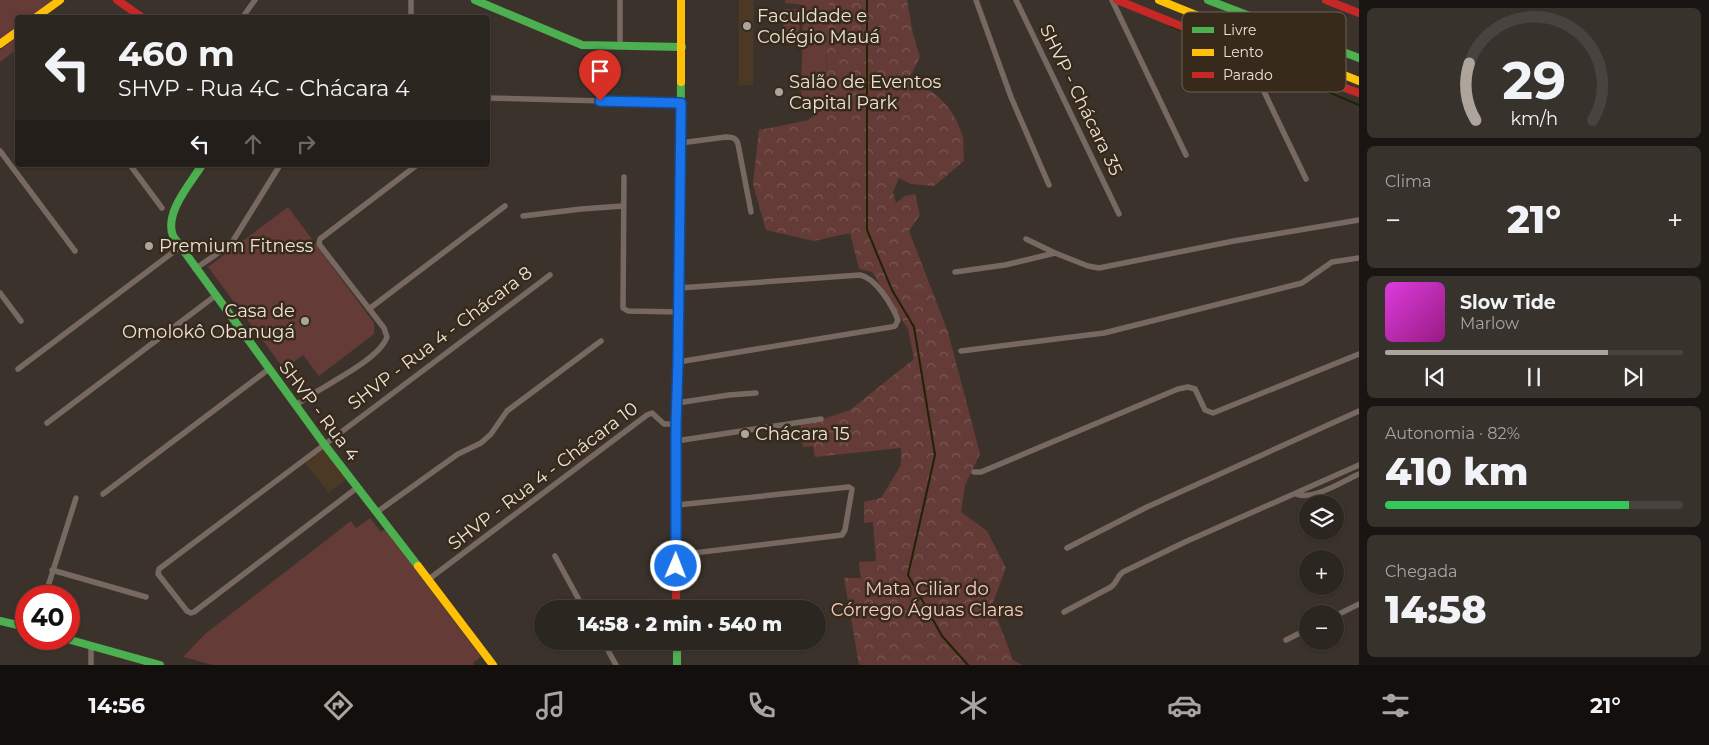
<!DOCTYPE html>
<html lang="pt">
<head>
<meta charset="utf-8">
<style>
  body { margin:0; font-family:Montserrat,sans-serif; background:#38322d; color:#f1f3f6; height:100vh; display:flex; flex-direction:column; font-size:19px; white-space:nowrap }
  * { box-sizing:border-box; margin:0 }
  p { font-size:16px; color:#a6a5a5 }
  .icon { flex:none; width:28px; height:28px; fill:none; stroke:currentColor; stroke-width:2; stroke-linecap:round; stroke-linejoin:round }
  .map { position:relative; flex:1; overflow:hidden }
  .panel { display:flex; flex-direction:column; gap:8px; padding:8px; background:#181512; width:350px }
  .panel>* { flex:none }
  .top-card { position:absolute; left:15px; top:15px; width:475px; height:152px; border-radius:5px; box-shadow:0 1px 4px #0004,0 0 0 1px #48433e; background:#2c2620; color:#f1f3f6; overflow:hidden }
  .tools { position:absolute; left:1299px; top:495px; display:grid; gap:10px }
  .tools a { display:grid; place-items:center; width:45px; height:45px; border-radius:50%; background:#2c2620; box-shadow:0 1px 4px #0004,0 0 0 1px #48433e; font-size:25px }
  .speed { position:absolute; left:15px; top:585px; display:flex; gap:10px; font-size:25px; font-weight:700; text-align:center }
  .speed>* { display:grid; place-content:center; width:65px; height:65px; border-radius:50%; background:#2c2620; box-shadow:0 1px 4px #0004,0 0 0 1px #48433e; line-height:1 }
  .speed .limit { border:8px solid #d22; background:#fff; color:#111 }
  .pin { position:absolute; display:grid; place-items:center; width:42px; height:42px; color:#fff; margin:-51px -21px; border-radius:50% 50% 50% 0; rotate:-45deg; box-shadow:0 0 5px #0007 }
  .pin .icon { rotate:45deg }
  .me { position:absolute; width:55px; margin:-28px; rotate:1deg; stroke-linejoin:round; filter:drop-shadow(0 0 4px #0008) }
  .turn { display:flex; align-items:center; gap:18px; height:105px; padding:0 20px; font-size:22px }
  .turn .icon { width:65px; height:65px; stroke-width:2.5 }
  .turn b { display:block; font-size:35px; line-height:42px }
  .lanes { display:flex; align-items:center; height:48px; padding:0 20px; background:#0003; justify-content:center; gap:25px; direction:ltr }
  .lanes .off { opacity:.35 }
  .big { font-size:38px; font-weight:800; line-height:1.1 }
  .panel .card { flex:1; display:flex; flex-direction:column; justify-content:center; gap:8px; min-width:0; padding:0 18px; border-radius:8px; background:#38322d }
  .panel .dial { align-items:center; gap:0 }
  .dial svg { height:130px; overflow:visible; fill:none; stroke:#48433e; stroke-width:7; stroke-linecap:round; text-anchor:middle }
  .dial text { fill:#f1f3f6; stroke:none }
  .song { display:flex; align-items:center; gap:15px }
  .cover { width:60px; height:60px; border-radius:8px; background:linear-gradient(135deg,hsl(300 70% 55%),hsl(310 70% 35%)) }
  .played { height:5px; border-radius:2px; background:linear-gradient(90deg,#ada59b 75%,#48433e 75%) }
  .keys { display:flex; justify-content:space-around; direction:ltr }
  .heat { display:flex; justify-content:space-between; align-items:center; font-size:28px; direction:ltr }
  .charge { height:8px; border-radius:4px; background:linear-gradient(90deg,#34c759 82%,#48433e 0) }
  .trip { position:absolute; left:534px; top:600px; width:292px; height:50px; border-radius:25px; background:#2c2620; box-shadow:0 1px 4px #0004,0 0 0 1px #48433e; font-weight:800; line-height:50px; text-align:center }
  .tab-bar { display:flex; height:80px; justify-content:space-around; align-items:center; background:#120f0d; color:#a6a5a5 }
  .tab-bar .icon { width:35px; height:35px }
  .tab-bar .current { color:#ada59b }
  .tab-bar b { font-size:22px; color:#f1f3f6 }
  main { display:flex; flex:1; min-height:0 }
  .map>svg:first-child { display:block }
  .built { fill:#4b3925 }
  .green { fill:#643b37 }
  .forest { fill:url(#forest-crowns) }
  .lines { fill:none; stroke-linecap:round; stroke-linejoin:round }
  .stream { stroke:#202204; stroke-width:2 }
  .street { stroke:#776961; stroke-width:5.5 }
  .fast { stroke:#4caf50; stroke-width:8 }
  .slow { stroke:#ffc107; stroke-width:8 }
  .jam { stroke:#c62828; stroke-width:8 }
  .route-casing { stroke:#114b97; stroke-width:12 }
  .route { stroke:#1a73e8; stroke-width:9 }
  .poi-dot { fill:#ada59b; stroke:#372a1a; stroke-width:2 }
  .labels { text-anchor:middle; stroke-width:5; stroke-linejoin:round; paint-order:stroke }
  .poi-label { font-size:18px; fill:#ebe2d8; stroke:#372a1a; text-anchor:start }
  .street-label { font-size:18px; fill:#ebe2d8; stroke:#372a1a }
  .park-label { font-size:18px; fill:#f4cac6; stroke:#372a1a }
  .key { fill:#372a1a; stroke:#6d6153; stroke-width:1 }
  .key-label { font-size:14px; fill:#ebe2d8 }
</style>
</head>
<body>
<main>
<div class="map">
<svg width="1359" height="665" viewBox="0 0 1359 665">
  <defs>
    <pattern id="forest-crowns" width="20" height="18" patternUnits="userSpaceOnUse" patternTransform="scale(1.25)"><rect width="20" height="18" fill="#643b37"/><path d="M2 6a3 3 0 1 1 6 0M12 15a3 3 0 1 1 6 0" fill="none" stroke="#7a5753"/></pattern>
  </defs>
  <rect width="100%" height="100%" fill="#3b332b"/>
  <path class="built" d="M739,0H754L753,85H739Z
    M324,444L350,476L329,493L303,460Z"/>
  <path class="green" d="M0,0H53L30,17L18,18L17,27L0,40Z
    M785,0H829L825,100H801L803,5L785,3Z
    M784,9H800L799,36H783Z
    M17,37V49L0,62V50Z
    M288,207L374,323V334L319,376L303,355L284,369L208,267Z
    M370,518L381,532L385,529L481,657L473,663L474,665H213L183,657L205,634L351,521L356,528Z"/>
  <path class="forest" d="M829,0H907L913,34L920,57L909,78C936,91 954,107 963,137C964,145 963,154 964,161L934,186L911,184L899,178L893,192L896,203L905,196L915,194L920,215L909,231L948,332L980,454L965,485L961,512L987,531L1006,568L992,605L1013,660L1023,665H859L844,578H861L859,562L876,561L873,522L864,523V502L881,498L901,465V448L815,457L813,446L803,447L800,422L820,420L850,410L914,359L908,329L872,272L859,269L850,233L814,241L766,230L753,184L759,130L809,120L825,106Z"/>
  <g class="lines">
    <path class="stream" d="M867,0V230L892,290L914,327L935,455L908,575L942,636L968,665
      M1171,26L1242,56
      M1256,61L1359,105"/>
    <path class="street" d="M620,0V46
      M976,0L1011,97L1049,185
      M1016,0L1119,214
      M1112,0L1186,155
      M242,18L255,0
      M411,18V0
      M1245,52L1306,179
      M488,98L681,103
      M680,143L726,137C733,137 736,138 738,144L751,212
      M0,151L75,251
      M130,165L162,208
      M624,177L623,308L628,311L679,312
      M523,216L581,209L623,206
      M1026,239L1055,253
      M195,269L231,244L280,165
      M955,272L1005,265L1055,253L1088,266L1099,268L1234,241L1359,220
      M0,293L21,321
      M369,309L505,206
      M961,351L1104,333L1302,283L1332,262L1359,258
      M678,362L891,327L895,326L898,320C892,305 876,278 860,275L679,288
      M18,369L180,247
      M677,403L729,395L756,393
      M296,405C319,387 378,362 387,337L384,328L319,244L320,239L417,165
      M47,423L215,296
      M676,441L821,419
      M974,472H981L1178,389L1188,387L1195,389L1205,410L1213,413L1359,354
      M358,487L194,612L191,613L187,611L158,574L159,569L550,275
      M103,494L269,369
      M1296,494C1313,501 1343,481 1359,474
      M377,512L458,454L481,443L491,434L507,411L601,341
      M1067,548L1147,507L1359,411
      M677,555L842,535L845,530L852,489L849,487L677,505
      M555,556L584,609
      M52,570L146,597
      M429,579L647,415L652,413L664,424H676
      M45,596L76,498
      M1064,612L1111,587C1117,583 1117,576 1123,572L1185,542L1359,465
      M1335,616L1359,604
      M1286,640L1308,629
      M603,641L616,665
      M91,646V665"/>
    <path class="fast" d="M475,0L582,45L682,47
      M1208,0L1359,58
      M202,165C190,184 164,213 173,236L324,444L418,566
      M677,419L681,82
      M0,621L26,627
      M67,639L160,665
      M677,641V665"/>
    <path class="slow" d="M681,0V82
      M1159,0L1359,81
      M35,18L60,0
      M0,44L18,31
      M418,566L493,665"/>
    <path class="jam" d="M117,0L143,18
      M1117,0L1245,52L1359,93
      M1326,0L1359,13
      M676,609L677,419"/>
  </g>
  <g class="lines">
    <g class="route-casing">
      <path id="route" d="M600,101L681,103L678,362L676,424V566"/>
    </g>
    <use href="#route" class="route"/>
  </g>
  <g class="poi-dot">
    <circle cx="747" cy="26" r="5"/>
    <circle cx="779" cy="92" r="5"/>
    <circle cx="149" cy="246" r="5"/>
    <circle cx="305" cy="321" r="5"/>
    <circle cx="745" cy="434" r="5"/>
  </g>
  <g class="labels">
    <g class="poi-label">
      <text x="757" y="22">Faculdade e<tspan x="757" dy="21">Colégio Mauá</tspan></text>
      <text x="789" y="88">Salão de Eventos<tspan x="789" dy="21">Capital Park</tspan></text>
      <text x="159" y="252">Premium Fitness</text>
      <text x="295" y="317" text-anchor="end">Casa de<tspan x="295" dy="21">Omolokô Obanugá</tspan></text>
      <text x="755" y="440">Chácara 15</text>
    </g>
    <g class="street-label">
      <text transform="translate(1081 100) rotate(64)" y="6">SHVP - Chácara 35</text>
      <text transform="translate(440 338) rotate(-37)" y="6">SHVP - Rua 4 - Chácara 8</text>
      <text transform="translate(319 411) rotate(53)" y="6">SHVP - Rua 4</text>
      <text transform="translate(543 476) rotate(-37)" y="6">SHVP - Rua 4 - Chácara 10</text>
    </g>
    <g class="park-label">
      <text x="927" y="595">Mata Ciliar do<tspan x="927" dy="21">Córrego Águas Claras</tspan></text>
    </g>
  </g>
  <rect x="1182" y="12" width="164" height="80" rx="8" class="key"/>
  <rect x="1192" y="27" width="22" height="6" fill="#4caf50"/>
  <rect x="1192" y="49" width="22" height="7" fill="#ffc107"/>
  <rect x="1192" y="72" width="22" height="6" fill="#c62828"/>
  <g class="key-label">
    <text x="1223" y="35">Livre</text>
    <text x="1223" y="57">Lento</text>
    <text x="1223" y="80">Parado</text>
  </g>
</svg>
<div class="tools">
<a><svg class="icon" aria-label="layers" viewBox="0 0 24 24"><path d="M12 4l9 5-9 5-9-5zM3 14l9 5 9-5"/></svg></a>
<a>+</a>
<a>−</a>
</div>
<div class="speed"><div class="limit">40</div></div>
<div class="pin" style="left:600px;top:101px;background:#d93025"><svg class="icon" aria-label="arrive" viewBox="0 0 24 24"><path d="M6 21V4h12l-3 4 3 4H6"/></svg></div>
<svg class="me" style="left:676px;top:566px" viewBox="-20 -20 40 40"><circle r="17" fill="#1a73e8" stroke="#fff" stroke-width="3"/><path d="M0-11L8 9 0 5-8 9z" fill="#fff"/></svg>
<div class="trip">14:58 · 2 min · 540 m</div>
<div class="top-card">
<div class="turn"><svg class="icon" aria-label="left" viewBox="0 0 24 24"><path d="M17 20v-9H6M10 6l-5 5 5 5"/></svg><div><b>460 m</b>SHVP - Rua 4C - Chácara 4</div></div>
<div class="lanes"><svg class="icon" aria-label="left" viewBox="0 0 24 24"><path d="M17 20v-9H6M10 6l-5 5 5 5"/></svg><svg class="icon off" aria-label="ahead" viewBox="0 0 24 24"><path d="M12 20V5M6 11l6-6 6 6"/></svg><svg class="icon off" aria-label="right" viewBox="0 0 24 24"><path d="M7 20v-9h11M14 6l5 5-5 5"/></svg></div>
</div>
</div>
<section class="panel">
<div class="card dial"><svg viewBox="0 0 100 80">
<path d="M14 69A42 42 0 1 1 86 69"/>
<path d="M14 69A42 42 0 0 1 10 34" stroke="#ada59b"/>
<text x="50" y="56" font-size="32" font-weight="700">29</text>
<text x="50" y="72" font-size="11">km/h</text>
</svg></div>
<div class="card"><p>Clima</p>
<div class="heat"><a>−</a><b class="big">21°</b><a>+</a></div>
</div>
<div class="card">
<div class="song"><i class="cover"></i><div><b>Slow Tide</b><p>Marlow</p></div></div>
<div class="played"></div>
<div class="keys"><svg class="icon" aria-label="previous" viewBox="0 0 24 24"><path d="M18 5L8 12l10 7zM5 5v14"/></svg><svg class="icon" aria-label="pause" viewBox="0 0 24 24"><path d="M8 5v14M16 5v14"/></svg><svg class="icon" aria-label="next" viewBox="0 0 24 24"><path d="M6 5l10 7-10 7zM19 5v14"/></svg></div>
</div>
<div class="card"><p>Autonomia · 82%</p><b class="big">410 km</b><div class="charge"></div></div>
<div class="card"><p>Chegada</p><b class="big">14:58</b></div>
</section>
</main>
<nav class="tab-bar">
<b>14:56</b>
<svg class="icon current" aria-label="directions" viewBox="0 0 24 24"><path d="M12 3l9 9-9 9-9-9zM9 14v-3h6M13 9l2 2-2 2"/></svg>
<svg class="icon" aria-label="music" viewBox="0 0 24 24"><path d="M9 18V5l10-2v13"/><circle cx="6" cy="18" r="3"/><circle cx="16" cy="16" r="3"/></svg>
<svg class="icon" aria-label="phone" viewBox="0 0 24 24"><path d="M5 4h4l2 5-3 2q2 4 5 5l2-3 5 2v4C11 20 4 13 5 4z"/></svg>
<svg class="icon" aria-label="climate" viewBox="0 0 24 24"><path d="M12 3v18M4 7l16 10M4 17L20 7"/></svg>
<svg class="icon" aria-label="car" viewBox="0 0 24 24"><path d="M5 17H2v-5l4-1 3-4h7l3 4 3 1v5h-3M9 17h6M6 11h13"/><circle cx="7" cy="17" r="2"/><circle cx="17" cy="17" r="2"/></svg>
<svg class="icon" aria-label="filters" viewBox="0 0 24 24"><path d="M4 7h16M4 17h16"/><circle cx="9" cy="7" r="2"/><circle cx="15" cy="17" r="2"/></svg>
<b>21°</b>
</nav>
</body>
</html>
